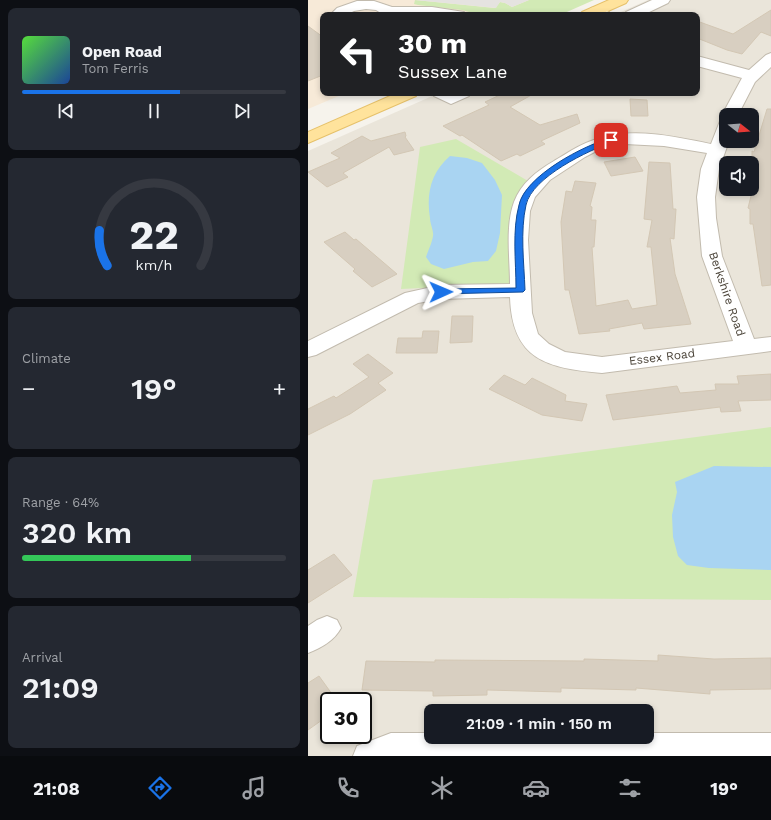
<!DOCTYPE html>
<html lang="en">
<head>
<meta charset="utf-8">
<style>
  body { margin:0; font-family:"Work Sans",sans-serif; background:#242831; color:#f1f3f6; height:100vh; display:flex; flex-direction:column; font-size:15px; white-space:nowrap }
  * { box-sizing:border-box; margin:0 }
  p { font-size:13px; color:#9ea1a6 }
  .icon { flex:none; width:22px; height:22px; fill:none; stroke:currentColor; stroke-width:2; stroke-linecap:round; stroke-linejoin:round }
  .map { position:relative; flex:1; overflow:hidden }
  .sheet { display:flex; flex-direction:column; gap:8px; padding:8px; background:#0d0f14; width:308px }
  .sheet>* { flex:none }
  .top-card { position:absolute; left:12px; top:12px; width:380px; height:84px; border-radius:8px; box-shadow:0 2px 6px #0003; background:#202124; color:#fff; overflow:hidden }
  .needle { width:26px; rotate:107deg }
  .tools { position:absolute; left:411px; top:108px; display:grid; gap:8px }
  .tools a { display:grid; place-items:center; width:40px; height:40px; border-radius:8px; background:#171b24; box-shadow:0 2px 6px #0003; font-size:20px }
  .speed { position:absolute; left:12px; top:692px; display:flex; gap:8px; font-size:20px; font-weight:700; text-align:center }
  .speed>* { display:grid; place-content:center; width:52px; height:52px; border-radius:50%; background:#171b24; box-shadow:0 2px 6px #0003; line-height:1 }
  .speed .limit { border:2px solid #111; border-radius:6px; background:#fff; color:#111 }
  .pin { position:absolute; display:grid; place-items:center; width:34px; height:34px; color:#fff; margin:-17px; border-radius:8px; box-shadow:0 2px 6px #0006 }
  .me { position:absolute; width:44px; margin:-22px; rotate:89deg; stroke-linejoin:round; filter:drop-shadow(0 0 3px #0008) }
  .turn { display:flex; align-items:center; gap:14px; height:84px; padding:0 12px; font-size:18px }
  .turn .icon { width:52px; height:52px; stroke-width:2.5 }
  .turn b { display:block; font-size:28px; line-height:34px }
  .big { font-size:30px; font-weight:600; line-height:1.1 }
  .sheet .widget { flex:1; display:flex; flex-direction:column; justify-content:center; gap:6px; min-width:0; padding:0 14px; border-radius:8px; background:#242831 }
  .sheet .dial { align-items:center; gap:0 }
  .dial svg { height:104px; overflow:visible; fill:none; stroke:#363941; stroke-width:7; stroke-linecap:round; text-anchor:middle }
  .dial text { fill:#f1f3f6; stroke:none }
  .song { display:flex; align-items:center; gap:12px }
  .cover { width:48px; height:48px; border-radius:6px; background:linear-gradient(135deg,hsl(110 70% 55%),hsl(220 70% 35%)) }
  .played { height:4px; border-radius:2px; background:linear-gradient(90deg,#1a73e8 60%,#363941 60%) }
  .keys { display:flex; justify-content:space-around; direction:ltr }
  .heat { display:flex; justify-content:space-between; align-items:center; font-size:22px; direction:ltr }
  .charge { height:6px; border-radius:3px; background:linear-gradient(90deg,#34c759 64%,#363941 0) }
  .trip { position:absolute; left:116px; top:704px; width:230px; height:40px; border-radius:8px; background:#171b24; box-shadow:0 2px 6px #0003; font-weight:600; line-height:40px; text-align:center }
  .menu { display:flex; height:64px; justify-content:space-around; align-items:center; background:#090b0e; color:#9ea1a6 }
  .menu .icon { width:28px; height:28px }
  .menu .on { color:#1a73e8 }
  .menu b { font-size:18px; color:#f1f3f6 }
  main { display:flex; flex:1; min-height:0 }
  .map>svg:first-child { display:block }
  .residential { fill:#eae5da; fill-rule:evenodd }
  .commercial { fill:#f7ead8 }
  .green { fill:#d2eab5 }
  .parking { fill:#e5e3e0 }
  .water { fill:#a9d4f2 }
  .building { fill:#d8cfc1; stroke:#d3c7b4 }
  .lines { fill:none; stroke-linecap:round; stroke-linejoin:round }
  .minor-casing { stroke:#c2bbae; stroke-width:2 }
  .major-casing { stroke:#e6c16a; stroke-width:2 }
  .minor { fill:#fff; fill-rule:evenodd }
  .major { fill:#ffe39c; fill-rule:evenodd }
  .route { fill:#1a73e8; stroke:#114b97 }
  .labels { text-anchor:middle; stroke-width:3; stroke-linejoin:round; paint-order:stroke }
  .street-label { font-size:12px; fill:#4b4439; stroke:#fff }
</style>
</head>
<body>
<main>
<section class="sheet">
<div class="widget">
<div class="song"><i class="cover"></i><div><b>Open Road</b><p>Tom Ferris</p></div></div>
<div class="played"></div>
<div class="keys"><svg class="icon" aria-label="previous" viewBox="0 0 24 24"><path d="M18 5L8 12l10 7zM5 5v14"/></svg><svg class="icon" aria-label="pause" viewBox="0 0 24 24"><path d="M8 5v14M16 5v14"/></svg><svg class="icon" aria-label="next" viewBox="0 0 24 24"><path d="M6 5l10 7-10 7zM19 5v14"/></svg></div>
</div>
<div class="widget dial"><svg viewBox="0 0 100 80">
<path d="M14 69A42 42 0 1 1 86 69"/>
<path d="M14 69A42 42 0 0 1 8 42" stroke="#1a73e8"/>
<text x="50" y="56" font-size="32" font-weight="700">22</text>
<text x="50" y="72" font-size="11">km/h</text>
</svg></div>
<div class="widget"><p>Climate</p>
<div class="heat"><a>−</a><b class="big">19°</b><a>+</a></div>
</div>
<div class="widget"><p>Range · 64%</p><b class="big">320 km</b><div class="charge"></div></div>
<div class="widget"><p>Arrival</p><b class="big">21:09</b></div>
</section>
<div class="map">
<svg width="463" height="756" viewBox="0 0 463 756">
  <rect width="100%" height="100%" fill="#f6f3ec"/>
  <path class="residential" d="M340,0H463V756H0V151L131,93H389V15H306ZM418,115H444V141H418ZM418,163H444V189H418ZM21,701H55V735H21ZM123,711H339V737H123Z"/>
  <path class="commercial" d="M0,0H265L229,15H15V93H38L0,109Z"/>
  <path class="green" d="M107,0L187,8L192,2L197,3L204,7L221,0H286L252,15H172L154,10L110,5L106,4Z
    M148,139L220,181L205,205L202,284L93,289L112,147Z
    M463,427V600L45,597L65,480Z"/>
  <path class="parking" d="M107,0H221L204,7L197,3L192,2L188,8Z"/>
  <path class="water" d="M142,156L159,158L174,163L187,180L194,195L192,233L188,251L180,261L165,262L136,269L123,264L118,257C120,251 124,243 125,236C126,231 122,224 122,218C118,194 123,172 142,156Z
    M406,466L463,467V570L401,568L379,565L370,556L365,537L364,515L369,492L367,482Z"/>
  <path class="building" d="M463,10V36L453,32L434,54L419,50L389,38V21L425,34Z
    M0,26L15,37V75L0,81Z
    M196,93H227L202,107L232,125L269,114L272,123L233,141L237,144L212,156L209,154L193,161L154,135L152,136L135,126L181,105L177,102Z
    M322,99L339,100L340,116H323Z
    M459,109H463V285L454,286L445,224H442V209L440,208L444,192V151L446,152Z
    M97,132L98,136L97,137L106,150L86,155L81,147L35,173L40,177L19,187L0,172L32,158L23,153L54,136L63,141Z
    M327,157L335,171L303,176L296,162Z
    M341,162L362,163L365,209H368L366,239L362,238L367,274L383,324L336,329L334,323L301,329L302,331L271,334L261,290H257L253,222L258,191L264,192L267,181L288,183L282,206L284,207L283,220H288L286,247H284L288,306L320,300L324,309L349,305L343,247H339L344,220L336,219Z
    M37,232L46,240L48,239L89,274L64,287L45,271L47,269L16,242Z
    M144,316H165L164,342L142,343Z
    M115,331H131L129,353H88L90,338H114Z
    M60,354L85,373L70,383L78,390L42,414L0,435V409L26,396L28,398L61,377L45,364Z
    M463,374V400L430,401L433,411L413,412L412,407L305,420L298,395L369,386L372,393L408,390L407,384H431L429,376Z
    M196,375L217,385L224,378L258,395L257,401L279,404L274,421L234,415L181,389Z
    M26,554L44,575L0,603V570Z
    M350,655L406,659L463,658V689L402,690V694L328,688V690L253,688V692L179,690V695L125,696V691L54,690L58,661L127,662V660L276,661V659L350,661Z
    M11,676L29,701H21V715L0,730V683Z"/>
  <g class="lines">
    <g class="minor-casing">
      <path id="minor" d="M344,0H362L360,3L335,15H316L318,12Z
        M49,1H66L84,7H124L156,12L158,15H76L68,10L58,9L46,11L38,15H22L29,8Z
        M288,7L301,12L303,15L283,14L281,11L283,8Z
        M463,53V67L447,82L430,115H418V119H416L414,115L434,78L389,66V56L441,70L458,55Z
        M124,93H163L161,96L143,104L126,96Z
        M418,120V141H421L411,169L407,197L408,218L414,256L446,339L463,337V351L294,373C239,368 204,360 202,297L133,299L110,303L8,355L0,357V341L97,293L133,285L202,284C202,258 197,227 206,202C213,183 229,171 246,161C258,154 269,146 283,141C321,126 364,136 403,144L412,121ZM317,144L356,146L399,153L393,169L389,197L394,256L425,341L294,357L257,352L241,344L230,334L224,313L220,240L222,211L227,197L242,180L277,157L296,147Z
        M19,616L29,620L33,628C26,641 13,648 0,653V626L9,620Z
        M83,733H123V737H339V733H463V756H45L49,746Z"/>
    </g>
    <g class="major-casing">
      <path id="major" d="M301,0H320L318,3L291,15H272L274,12Z
        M89,93H110L108,96L0,143V132Z"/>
    </g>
    <use href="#minor" class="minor"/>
    <use href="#major" class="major"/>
  </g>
  <path class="route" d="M303,138L305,139V142C281,150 224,177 218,205C212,232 216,262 217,290L215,292L130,294L129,292L133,289L208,288C208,261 204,231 211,205C217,176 276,145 303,138Z"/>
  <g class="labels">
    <g class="street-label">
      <text transform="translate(419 294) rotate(71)" y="4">Berkshire Road</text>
      <text transform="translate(354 357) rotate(-7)" y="4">Essex Road</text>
    </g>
  </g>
</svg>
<div class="tools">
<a><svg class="needle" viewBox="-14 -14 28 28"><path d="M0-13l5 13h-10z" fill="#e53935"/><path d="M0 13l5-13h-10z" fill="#9ea1a6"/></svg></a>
<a><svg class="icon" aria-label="sound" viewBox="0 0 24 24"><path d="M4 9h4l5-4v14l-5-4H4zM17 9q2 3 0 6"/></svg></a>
</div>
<div class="speed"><div class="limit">30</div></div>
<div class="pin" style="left:303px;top:140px;background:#d93025"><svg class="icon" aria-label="arrive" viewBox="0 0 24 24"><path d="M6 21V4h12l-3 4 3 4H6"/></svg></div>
<svg class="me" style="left:133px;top:292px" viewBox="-20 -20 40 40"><path d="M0-17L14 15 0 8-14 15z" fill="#1a73e8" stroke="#fff" stroke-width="4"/></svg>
<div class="trip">21:09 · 1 min · 150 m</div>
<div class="top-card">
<div class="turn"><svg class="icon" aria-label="left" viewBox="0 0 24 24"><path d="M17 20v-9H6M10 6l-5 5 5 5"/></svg><div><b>30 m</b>Sussex Lane</div></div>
</div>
</div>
</main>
<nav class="menu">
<b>21:08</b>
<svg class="icon on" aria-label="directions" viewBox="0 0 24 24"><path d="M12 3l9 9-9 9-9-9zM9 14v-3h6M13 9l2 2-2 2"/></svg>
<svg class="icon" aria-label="music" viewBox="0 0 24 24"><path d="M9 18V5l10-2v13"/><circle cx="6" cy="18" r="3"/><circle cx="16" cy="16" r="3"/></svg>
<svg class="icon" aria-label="phone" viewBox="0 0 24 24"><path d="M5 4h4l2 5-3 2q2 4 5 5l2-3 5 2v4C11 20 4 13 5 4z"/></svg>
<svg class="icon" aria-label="climate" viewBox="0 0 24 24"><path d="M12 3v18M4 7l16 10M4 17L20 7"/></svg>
<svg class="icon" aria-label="car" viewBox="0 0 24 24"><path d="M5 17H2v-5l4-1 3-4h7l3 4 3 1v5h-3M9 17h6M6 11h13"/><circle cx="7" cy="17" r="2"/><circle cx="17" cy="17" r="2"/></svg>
<svg class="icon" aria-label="filters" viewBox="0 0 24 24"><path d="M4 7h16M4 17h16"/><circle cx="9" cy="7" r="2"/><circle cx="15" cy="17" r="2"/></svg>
<b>19°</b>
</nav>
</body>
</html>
